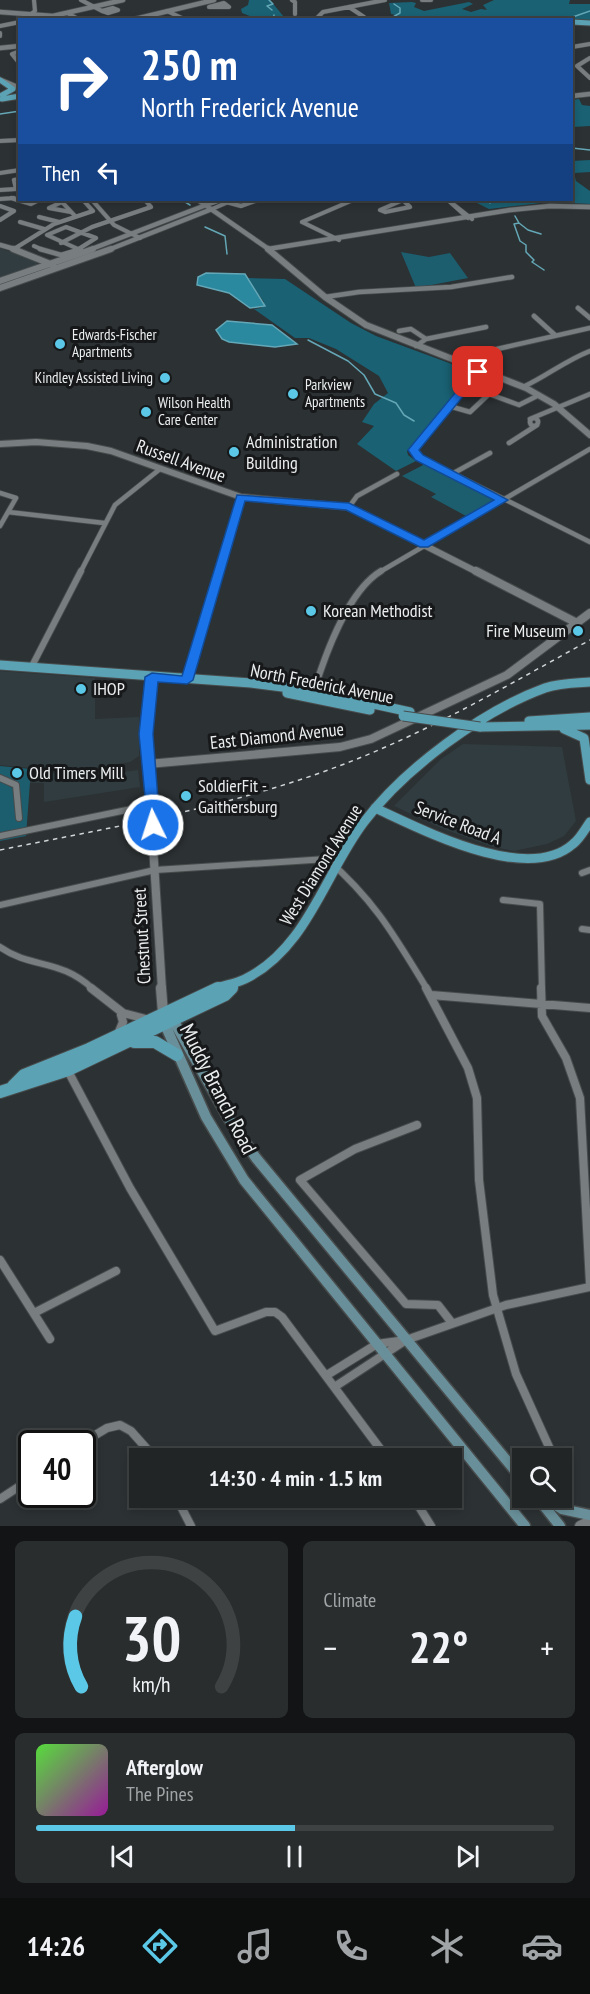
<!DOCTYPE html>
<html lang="en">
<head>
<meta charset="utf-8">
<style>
  body { margin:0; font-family:"PT Sans Narrow",sans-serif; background:#292d2e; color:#f1f3f6; height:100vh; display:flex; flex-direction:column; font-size:22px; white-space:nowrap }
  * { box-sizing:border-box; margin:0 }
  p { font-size:20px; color:#a2a5a7 }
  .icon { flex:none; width:33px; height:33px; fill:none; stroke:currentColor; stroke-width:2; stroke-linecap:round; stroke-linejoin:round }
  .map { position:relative; height:1526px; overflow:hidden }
  .details { display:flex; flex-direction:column; gap:15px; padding:15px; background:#121415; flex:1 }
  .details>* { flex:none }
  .guide { position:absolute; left:18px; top:18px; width:555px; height:183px; border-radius:0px; box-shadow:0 3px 9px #0003,0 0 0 2px #3e4243; background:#1a4fa0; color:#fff; overflow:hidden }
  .controls { position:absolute; left:512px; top:1448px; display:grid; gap:12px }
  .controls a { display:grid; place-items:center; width:60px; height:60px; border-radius:0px; background:#212526; box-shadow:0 3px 9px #0003,0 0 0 2px #3e4243; font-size:30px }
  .speed { position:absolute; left:18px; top:1430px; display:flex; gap:12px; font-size:30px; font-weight:700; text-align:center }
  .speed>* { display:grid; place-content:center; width:78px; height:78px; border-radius:50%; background:#212526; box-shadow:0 3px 9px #0003,0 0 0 2px #3e4243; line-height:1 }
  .speed .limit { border:3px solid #111; border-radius:9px; background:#fff; color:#111 }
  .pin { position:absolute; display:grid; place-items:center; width:51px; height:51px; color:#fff; margin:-26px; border-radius:12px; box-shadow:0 3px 9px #0006 }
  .me { position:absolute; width:66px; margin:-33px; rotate:356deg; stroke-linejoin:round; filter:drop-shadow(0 0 4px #0008) }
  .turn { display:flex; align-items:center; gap:21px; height:126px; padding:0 24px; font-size:27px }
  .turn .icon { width:78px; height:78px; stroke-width:2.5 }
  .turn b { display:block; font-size:42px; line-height:51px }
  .then { display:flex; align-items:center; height:57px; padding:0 24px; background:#0003; gap:12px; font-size:22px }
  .big { font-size:45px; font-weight:700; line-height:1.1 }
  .details .widget { flex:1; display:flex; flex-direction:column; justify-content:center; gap:9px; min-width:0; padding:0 21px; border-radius:9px; background:#292d2e }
  .details .dial { align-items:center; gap:0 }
  .dial svg { height:156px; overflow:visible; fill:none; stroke:#3e4243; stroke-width:7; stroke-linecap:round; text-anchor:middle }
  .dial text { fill:#f1f3f6; stroke:none }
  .song { display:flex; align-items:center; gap:18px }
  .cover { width:72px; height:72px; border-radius:9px; background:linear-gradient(135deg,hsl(110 70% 55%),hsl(300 70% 35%)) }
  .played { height:6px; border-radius:3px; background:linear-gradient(90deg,#5ac8e6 50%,#3e4243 50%) }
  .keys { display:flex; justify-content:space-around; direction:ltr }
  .heat { display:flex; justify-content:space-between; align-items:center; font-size:33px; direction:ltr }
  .details .tiles { flex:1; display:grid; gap:15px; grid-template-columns:1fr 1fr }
  .widget:last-child { grid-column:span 2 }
  .trip { position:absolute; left:129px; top:1448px; width:333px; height:60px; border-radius:0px; background:#212526; box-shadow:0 3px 9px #0003,0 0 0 2px #3e4243; font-weight:700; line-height:60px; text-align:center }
  .menu { display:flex; height:96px; justify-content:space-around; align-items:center; background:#0d0f0f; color:#a2a5a7 }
  .menu .icon { width:42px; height:42px }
  .menu .selected { color:#5ac8e6 }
  .menu b { font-size:27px; color:#f1f3f6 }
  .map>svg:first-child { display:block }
  .built { fill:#303c40 }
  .green { fill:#1c5d6e }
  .forest { fill:#196173 }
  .water { fill:#2a889f; stroke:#64a7b7; stroke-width:1.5 }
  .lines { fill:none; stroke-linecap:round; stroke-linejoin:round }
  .stream { stroke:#64a7b7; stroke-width:1.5 }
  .minor-far3-casing { stroke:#484c4d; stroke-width:5 }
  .minor-far2-casing { stroke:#484c4d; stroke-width:6 }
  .minor-far1-casing { stroke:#484c4d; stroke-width:8 }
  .minor-casing { stroke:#484c4d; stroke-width:10 }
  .tertiary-far3-casing { stroke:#484c4d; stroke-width:6 }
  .tertiary-far2-casing { stroke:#484c4d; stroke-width:8 }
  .tertiary-far1-casing { stroke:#484c4d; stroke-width:10 }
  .tertiary-casing { stroke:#484c4d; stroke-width:12 }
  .secondary-casing { stroke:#484c4d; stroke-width:13 }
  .primary-far2-casing { stroke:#484c4d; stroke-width:7 }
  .primary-far1-casing { stroke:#484c4d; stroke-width:11 }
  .primary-casing { stroke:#484c4d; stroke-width:14 }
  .minor-far3 { stroke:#787e80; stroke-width:4 }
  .minor-far2 { stroke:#787e80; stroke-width:4.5 }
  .minor-far1 { stroke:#787e80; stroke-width:6 }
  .minor { stroke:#787e80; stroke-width:8 }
  .tertiary-far3 { stroke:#787e80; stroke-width:4.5 }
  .tertiary-far2 { stroke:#787e80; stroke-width:6 }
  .tertiary-far1 { stroke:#787e80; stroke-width:8 }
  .tertiary { stroke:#787e80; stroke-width:10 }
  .secondary { stroke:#69909a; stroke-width:10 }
  .primary-far2 { stroke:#5ba2b5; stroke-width:5 }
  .primary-far1 { stroke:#5ba2b5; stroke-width:9 }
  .primary { stroke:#5ba2b5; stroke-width:12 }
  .rail { stroke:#d0d4d5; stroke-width:1.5; stroke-dasharray:4.5 4.5; stroke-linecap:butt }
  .primary-bridge-casing { stroke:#484c4d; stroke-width:11; stroke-linecap:butt }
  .primary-bridge { stroke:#5ba2b5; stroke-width:9 }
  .route { fill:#1a73e8; stroke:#114b97; stroke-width:1.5 }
  .poi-dot { fill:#5ac8e6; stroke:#161819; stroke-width:2 }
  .labels { text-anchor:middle; stroke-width:6; stroke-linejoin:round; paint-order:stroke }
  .far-poi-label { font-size:15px; fill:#ebeeef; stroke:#161819; text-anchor:start }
  .poi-label { font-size:18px; fill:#ebeeef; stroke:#161819; text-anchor:start }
  .street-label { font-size:18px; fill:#ebeeef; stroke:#161819 }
  .near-street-label { font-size:21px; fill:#ebeeef; stroke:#161819 }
</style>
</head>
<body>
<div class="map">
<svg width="590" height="1526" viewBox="0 0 590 1526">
  <rect width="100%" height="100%" fill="#2c3133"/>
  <path class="built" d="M0,248L36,261L38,266L0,278Z
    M0,671L95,678V719L139,717V756L130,762L71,772L0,765Z
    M463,744L562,747L576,821L564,836L547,844L514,851L490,846L441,828L394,806L441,759Z
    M138,770L140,787L44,802V783H30L31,771L60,774L71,779Z"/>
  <path class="green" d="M401,252L429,257L450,253L468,278L416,288Z
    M425,464L494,500L466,516L431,497L436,494L402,476Z
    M0,766L31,769L26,836L0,841Z"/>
  <path class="forest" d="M249,0H270L284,17H292L294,19H257L242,13L241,9L248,5Z
    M494,0H570L569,4H590V23L572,22V20L403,17L391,14L389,3L412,2L416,3L414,7L424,11L469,2L473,4L462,9L471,12L481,9L487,10L483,5Z
    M579,99L582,105L590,106V126L572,127V100Z
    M590,160V172L574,173L576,181L590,191V204L550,202L489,209L471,200H572V161Z
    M247,278L285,279L351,323L376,336L468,370L472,374L407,451L408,455L416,461L396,471L357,444L374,426L362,422L374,404L388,393L379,376L336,349L309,338H295L254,309L261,308L264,302Z"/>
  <path class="water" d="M206,273L245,274L265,306L250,308L229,293L197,285L198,277Z
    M227,321L272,325L297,344L275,347L229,342L222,339L216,330Z"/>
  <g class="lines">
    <path class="stream" d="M269,0L273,4L267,6L272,10
      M393,17L400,13V8L394,4
      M567,19L590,11
      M273,20L274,15
      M0,114L20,111
      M572,148L590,150
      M182,200L190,205
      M488,200L490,203
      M496,200H511
      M515,216L519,223L514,224L520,241L526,245V252L534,260L532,262L544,270
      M519,223L528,230L541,234
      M205,227L225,236L227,254
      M308,340L348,361L364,375L375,394L396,403L404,415L414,421"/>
    <g class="minor-far3-casing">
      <path id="minor-far3" d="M81,0L102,11
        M292,0L295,2V14
        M422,0H431
        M224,3L229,7H209Z
        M349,7L364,17
        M113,8L118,10L108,13L102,11Z
        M167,11L186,20
        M69,14L80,20
        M23,20L35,11L34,0
        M315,20L323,12L385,0
        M0,26L20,22
        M0,33V36
        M572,47L590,44
        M20,51L12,54L20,64
        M590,58L577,66L590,78
        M0,141L20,140
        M0,173L20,170
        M0,190L16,189L14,180L20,179
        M11,198L31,204L39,200
        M0,199L14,198
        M92,200L114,225L140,238
        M403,200L410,207L385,212L380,210Z
        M448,200L472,219
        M226,202L241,206L258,200
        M450,202L468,218
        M206,205L221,200
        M0,206L14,211L0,220
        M212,209L233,200
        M71,212L49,208L62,202L75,216
        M39,217L59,222
        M20,222L44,229
        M302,222L353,200
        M302,222L339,240
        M61,243L92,227L151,207L145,200
        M34,246L43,250
        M14,249L54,224L93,211L83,200
        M77,250L96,238L66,227L47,235L78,249"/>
    </g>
    <g class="minor-far2-casing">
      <path id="minor-far2" d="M40,249L61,255L81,249
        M325,297L359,292L451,287L512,277
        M578,308L590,318
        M534,316L555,335
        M399,331L411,329L426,339
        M416,346L426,339L486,327
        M453,359L590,328
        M483,370L478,372L414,448L416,455L590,542
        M523,387C547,376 566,360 590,351
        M449,406L470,412L489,394L519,405L539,395
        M530 422a4 4 0 1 1 8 0a4 4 0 1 1-8 0Z
        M530,419L590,394
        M509,443L537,425
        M452,474L490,453
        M0,493L16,498L0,526
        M349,507L357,496L397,474
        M8,512L104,523
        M80,573L115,505L160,469
        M218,573L241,497
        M378,573L590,449"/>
    </g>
    <g class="minor-far1-casing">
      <path id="minor-far1" d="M32,666L81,571
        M187,679L219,571
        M314,691C325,655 348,591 381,571
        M0,778L16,785L19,818
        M0,836L151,805
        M582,873L590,870
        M503,900L540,904L542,989
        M0,905L155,870L327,859C375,901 394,935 427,989
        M582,929L590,930
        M0,947C31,969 60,958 93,989"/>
    </g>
    <g class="minor-casing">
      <path id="minor" d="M91,988L123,1013L146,1019
        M426,988L468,1068L477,1098L479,1180L493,1295L516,1374L554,1458
        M541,988L542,1016L566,1058L580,1098L590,1284
        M431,995L590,1008
        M118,1034L123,1022L121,1015
        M67,1069L130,1188L215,1331L266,1312H275L282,1317L387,1458
        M417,1125L355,1149L300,1180L406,1304L438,1305L452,1323
        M0,1260L50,1339
        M34,1313L116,1271
        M327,1375L377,1344L406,1340L506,1305L590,1287
        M336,1386L403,1342
        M82,1443L107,1428L120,1425L131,1431L155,1458
        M561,1472L568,1487
        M176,1497L191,1526
        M413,1497L431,1526
        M0,1499L32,1478"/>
    </g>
    <g class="tertiary-far3-casing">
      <path id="tertiary-far3" d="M0,12L53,16L123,0
        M131,20L214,0
        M0,48L20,46
        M1,80L20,88
        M572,96L590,94
        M198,200L270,250
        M0,245L18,250
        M268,249L510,210L550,206L590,207
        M89,250L206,205
        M108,250L212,209"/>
    </g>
    <g class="tertiary-far2-casing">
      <path id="tertiary-far2" d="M13,249L53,265
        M268,249L325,297L366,325L526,388L554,404L590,435
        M0,281L93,249
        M0,288L111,249
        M0,444L36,442L87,446L111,451L241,497L349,507L479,573"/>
    </g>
    <g class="tertiary-far1-casing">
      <path id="tertiary-far1" d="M476,571L577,623
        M152,677L146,734L162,989
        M148,764L340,747L371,739L507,675L590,613"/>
    </g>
    <g class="tertiary-casing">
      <path id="tertiary" d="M161,988L163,1013
        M580,1526L590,1521"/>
    </g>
    <g class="secondary-casing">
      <path id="secondary" d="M172,1018L229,1119L256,1158L522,1479
        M163,1020L206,1117L244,1180L525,1526
        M537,1497L560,1526
        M543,1497L562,1509L590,1515"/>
    </g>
    <g class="primary-far2-casing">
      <path id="primary-far2" d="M364,20H371
        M572,22L590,23
        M0,80L13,89L2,95
        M2,99L20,96"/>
    </g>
    <g class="primary-far1-casing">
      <path id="primary-far1" d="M0,665L251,683L314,691L410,712
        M287,693L370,710
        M529,721L590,717
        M480,727L590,725
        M564,729L584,738L590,780
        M375,808C421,829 527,885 573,844C580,839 585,829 590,822
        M214,989C224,985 235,984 245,979C307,949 325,873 364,822C404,769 482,711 545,688C559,683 575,683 590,682
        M230,989L234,985"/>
    </g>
    <g class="primary-casing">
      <path id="primary" d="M134,1042H155L177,1055
        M13,1086L24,1075L89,1049L218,988
        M0,1092L68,1070L225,995L232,988"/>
    </g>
    <use href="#minor-far3" class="minor-far3"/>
    <use href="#minor-far2" class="minor-far2"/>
    <use href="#minor-far1" class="minor-far1"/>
    <use href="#minor" class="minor"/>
    <use href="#tertiary-far3" class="tertiary-far3"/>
    <use href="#tertiary-far2" class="tertiary-far2"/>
    <use href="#tertiary-far1" class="tertiary-far1"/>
    <use href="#tertiary" class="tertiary"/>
    <use href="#secondary" class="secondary"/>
    <use href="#primary-far2" class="primary-far2"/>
    <use href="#primary-far1" class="primary-far1"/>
    <use href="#primary" class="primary"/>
    <path class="rail" d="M0,850C114,827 230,807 339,766C427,733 508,685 590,640"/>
    <g class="primary-bridge-casing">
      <path id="primary-bridge" d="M403,716L480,727"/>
    </g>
    <use href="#primary-bridge" class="primary-bridge"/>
  </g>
  <path class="route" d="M474,370L483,372L419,450L423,455L508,500L428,547H420L346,510L245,501L193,680L187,684L158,682L153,734L160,825L153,829L148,828L139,734L145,677L152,673L182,676L237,495L349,503L424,540L494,500L415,460L408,450Z"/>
  <g class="poi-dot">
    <circle cx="60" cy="344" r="6"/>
    <circle cx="165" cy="378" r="6"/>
    <circle cx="293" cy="394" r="6"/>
    <circle cx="146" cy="412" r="6"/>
    <circle cx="234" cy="452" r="6"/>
    <circle cx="311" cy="611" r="6"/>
    <circle cx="578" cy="631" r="6"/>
    <circle cx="81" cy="689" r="6"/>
    <circle cx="17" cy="773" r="6"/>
    <circle cx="186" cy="796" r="6"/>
  </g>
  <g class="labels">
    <g class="far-poi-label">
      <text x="72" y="340">Edwards-Fischer<tspan x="72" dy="17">Apartments</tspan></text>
      <text x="153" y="383" text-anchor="end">Kindley Assisted Living</text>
      <text x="305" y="390">Parkview<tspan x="305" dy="17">Apartments</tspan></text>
      <text x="158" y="408">Wilson Health<tspan x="158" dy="17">Care Center</tspan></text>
    </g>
    <g class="poi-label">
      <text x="246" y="448">Administration<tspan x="246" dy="21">Building</tspan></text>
      <text x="323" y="617">Korean Methodist</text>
      <text x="566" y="637" text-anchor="end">Fire Museum</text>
      <text x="93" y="695">IHOP</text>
      <text x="29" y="779">Old Timers Mill</text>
      <text x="198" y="792">SoldierFit -<tspan x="198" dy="21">Gaithersburg</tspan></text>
    </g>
    <g class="street-label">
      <text transform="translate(181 461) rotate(20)" y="6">Russell Avenue</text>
      <text transform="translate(322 684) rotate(11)" y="6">North Frederick Avenue</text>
      <text transform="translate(277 736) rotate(-6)" y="6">East Diamond Avenue</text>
      <text transform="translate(458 823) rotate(21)" y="6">Service Road A</text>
      <text transform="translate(321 865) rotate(-58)" y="6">West Diamond Avenue</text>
      <text transform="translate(142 936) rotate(-93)" y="6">Chestnut Street</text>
    </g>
    <g class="near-street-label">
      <text transform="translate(218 1089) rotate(63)" y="7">Muddy Branch Road</text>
    </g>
  </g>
</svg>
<div class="controls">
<a><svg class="icon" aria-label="search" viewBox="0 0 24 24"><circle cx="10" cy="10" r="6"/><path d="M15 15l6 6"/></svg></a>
</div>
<div class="speed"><div class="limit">40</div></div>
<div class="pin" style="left:478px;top:372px;background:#d93025"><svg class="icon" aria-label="arrive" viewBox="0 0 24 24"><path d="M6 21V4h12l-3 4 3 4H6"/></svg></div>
<svg class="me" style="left:153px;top:825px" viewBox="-20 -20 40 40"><circle r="17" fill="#1a73e8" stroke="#fff" stroke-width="3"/><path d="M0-11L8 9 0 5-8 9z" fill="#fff"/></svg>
<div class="trip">14:30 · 4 min · 1.5 km</div>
<div class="guide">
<div class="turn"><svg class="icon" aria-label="right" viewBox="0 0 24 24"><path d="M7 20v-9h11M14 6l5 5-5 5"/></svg><div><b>250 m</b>North Frederick Avenue</div></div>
<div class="then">Then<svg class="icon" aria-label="left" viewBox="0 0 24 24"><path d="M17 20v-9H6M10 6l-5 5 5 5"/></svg></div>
</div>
</div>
<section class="details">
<div class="tiles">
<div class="widget dial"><svg viewBox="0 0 100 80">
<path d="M14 69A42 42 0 1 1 86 69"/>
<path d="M14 69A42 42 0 0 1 11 33" stroke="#5ac8e6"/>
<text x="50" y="56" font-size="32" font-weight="700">30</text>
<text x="50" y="72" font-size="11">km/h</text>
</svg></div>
<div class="widget"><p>Climate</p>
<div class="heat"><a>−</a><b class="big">22°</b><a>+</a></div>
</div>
<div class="widget">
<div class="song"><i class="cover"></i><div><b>Afterglow</b><p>The Pines</p></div></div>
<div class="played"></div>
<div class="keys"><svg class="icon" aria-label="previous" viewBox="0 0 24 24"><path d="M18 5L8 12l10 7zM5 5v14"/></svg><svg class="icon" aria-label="pause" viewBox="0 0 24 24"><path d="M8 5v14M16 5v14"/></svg><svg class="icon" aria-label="next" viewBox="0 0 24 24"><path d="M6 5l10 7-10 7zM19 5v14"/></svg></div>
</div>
</div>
</section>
<nav class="menu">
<b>14:26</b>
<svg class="icon selected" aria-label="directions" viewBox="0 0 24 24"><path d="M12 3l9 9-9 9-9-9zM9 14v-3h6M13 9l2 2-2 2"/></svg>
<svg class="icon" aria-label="music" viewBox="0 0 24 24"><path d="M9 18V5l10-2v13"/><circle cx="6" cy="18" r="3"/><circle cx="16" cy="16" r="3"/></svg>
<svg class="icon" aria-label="phone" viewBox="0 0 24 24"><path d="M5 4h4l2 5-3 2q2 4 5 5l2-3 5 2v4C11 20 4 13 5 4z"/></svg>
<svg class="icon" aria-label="climate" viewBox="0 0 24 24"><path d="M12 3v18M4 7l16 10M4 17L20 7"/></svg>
<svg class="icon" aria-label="car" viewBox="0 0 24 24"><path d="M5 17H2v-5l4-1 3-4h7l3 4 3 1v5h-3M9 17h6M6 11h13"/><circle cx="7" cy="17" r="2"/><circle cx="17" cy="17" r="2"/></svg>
</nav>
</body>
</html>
